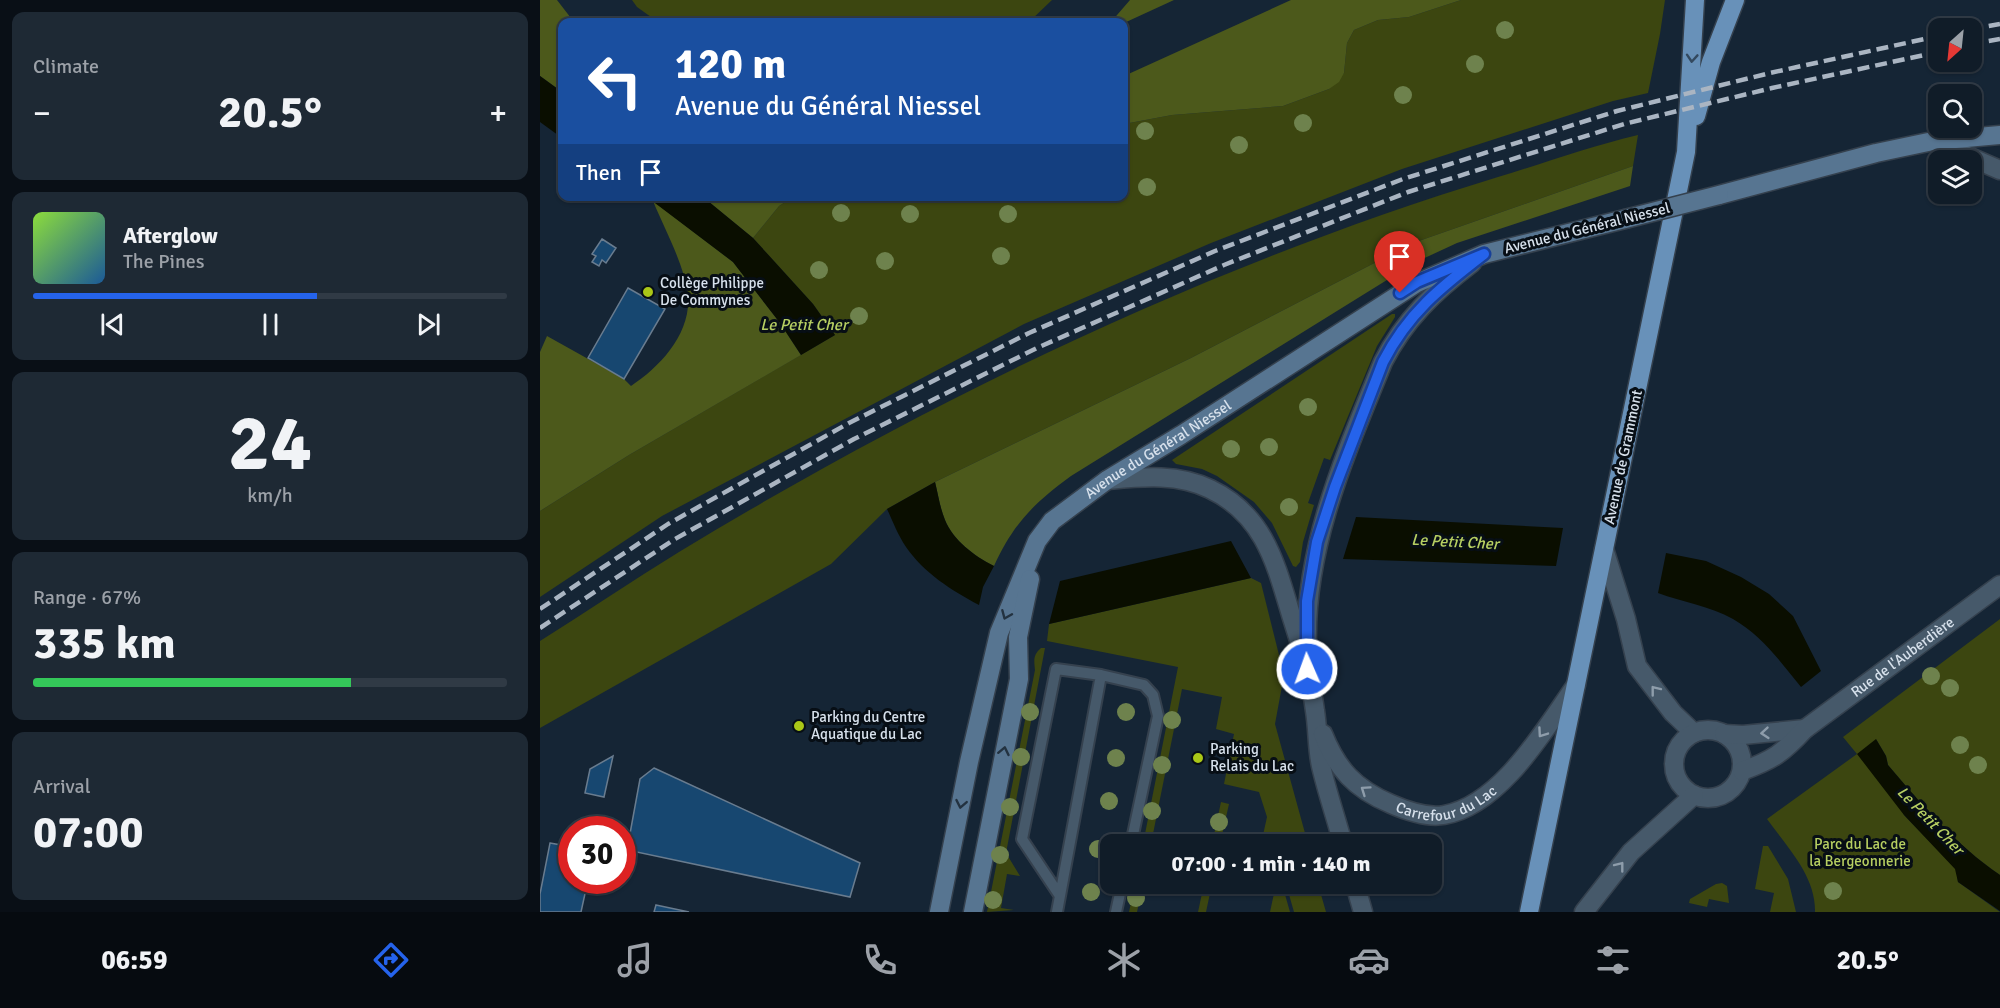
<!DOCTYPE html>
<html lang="en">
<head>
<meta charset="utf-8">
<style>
  body { margin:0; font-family:Signika,sans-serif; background:#1e2934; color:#f1f3f6; height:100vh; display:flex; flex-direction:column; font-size:22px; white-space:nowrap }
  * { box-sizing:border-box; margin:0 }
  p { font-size:20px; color:#9ca1a8 }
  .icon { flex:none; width:33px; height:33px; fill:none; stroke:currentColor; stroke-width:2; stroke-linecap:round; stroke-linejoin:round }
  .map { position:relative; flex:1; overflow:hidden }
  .drawer { display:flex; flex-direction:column; gap:12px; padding:12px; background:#090f16; width:540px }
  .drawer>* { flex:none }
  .guide { position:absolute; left:18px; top:18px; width:570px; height:183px; border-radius:12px; box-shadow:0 2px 4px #0004,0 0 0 2px #303a45; background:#1a4fa0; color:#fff; overflow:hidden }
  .needle { width:39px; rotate:207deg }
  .fabs { position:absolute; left:1388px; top:18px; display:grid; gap:12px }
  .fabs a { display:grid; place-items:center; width:54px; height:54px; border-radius:12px; background:#101c28; box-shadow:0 2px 4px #0004,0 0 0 2px #303a45; font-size:30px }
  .speed { position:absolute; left:18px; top:816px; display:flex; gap:12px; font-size:30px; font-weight:700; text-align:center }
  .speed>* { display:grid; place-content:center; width:78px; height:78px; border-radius:50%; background:#101c28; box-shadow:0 2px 4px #0004,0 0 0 2px #303a45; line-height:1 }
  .speed .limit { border:9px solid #d22; background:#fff; color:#111 }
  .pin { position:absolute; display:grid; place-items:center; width:51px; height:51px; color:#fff; margin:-62px -26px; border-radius:50% 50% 50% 0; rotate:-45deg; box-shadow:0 0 6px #0007 }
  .pin .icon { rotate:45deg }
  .me { position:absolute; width:66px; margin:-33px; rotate:358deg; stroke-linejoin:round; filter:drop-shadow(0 0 4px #0008) }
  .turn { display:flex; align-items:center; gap:21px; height:126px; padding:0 18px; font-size:27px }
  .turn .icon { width:78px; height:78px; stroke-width:2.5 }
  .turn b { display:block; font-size:42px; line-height:51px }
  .then { display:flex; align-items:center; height:57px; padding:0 18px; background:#0003; gap:12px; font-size:22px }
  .big { font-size:45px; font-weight:700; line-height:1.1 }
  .drawer .card { flex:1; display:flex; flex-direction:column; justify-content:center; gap:9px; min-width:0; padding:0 21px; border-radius:12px; background:#1e2934 }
  .drawer .dial { align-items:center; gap:0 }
  .dial b { font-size:78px; line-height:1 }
  .song { display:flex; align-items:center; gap:18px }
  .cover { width:72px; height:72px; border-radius:9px; background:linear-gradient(135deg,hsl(90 70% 55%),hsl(210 70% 35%)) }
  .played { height:6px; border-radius:3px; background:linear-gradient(90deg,#2563eb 60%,#303a45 60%) }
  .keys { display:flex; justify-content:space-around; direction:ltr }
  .heat { display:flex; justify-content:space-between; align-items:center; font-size:33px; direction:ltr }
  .charge { height:9px; border-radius:4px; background:linear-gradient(90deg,#34c759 67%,#303a45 0) }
  .trip { position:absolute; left:560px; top:834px; width:342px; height:60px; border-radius:12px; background:#101c28; box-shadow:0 2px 4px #0004,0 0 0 2px #303a45; font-weight:700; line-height:60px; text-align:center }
  .tab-bar { display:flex; height:96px; justify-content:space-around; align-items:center; background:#060b10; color:#9ca1a8 }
  .tab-bar .icon { width:42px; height:42px }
  .tab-bar .selected { color:#2563eb }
  .tab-bar b { font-size:27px; color:#f1f3f6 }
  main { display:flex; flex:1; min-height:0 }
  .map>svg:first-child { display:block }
  .green { fill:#3c4610 }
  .forest { fill:#4c591b }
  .water { fill:#0a0e00 }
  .building { fill:#174770; stroke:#697c8f; stroke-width:1.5 }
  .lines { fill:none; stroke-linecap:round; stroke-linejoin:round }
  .lane-casing { stroke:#35414e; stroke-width:14 }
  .street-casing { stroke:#35414e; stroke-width:21 }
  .secondary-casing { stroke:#35414e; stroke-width:21 }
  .primary-casing { stroke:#35414e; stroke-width:21 }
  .lane { stroke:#46596a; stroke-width:10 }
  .street { stroke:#46596a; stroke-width:18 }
  .secondary { stroke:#577591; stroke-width:18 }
  .primary { stroke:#6891b9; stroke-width:18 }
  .rail { stroke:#aab5c2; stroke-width:4.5; stroke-dasharray:12 6; stroke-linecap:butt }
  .secondary-bridge-casing { stroke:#35414e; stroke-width:21; stroke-linecap:butt }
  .secondary-bridge { stroke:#577591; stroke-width:18 }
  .tree { fill:#6e824d }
  .oneway { stroke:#33495f }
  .oneway2 { stroke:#233240 }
  .oneway3 { stroke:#8e9dab }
  .route-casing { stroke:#184099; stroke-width:15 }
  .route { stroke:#2563eb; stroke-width:10 }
  .poi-dot { fill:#aac717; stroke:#070e15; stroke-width:2 }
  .labels { text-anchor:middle; stroke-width:6; stroke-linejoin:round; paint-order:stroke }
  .street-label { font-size:15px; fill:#d7e1ec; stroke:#070e15 }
  .poi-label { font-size:15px; fill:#d7e1ec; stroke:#070e15; text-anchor:start }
  .park-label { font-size:15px; fill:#b7cf61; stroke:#070e15 }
  .water-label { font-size:16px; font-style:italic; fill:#b7cf62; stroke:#070e15 }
</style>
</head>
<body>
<main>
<section class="drawer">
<div class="card"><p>Climate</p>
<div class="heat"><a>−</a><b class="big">20.5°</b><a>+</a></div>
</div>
<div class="card">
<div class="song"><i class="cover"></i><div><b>Afterglow</b><p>The Pines</p></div></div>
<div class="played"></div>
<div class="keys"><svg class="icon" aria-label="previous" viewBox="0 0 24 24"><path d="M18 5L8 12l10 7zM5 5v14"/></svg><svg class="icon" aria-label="pause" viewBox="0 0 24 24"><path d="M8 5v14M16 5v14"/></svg><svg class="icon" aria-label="next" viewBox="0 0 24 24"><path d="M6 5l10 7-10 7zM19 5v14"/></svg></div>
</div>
<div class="card dial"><b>24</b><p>km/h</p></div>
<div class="card"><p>Range · 67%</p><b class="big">335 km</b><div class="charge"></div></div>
<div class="card"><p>Arrival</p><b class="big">07:00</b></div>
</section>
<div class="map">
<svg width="1460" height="912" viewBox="0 0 1460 912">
  <rect width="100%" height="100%" fill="#152535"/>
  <path class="green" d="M92,0H512L489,22H118L97,7Z
    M921,0H1125L1120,34L1108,93L1073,101L862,169L671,243L484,324L122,516L0,597V511L89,455L295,335L273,304L213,238L239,206L253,197L584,196V124L632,115L743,106L789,89L804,73L807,43L814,30L838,20L869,17Z
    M1098,135L1093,166L873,243L651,358L395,482L347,509L291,564L0,728V641C46,612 92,581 139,552C396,396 670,265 958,177C1005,163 1051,146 1098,135Z
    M852,314H855V317L837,346L790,460L784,458L768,503L774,505L763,542L760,562L756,567L753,566L732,523L714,502L677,476L662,469L636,464L632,460Z
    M711,578L721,583L744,675L735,724L768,844H721L727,817L719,792L684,784L694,734L676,729L682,697L642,689L611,844H603L638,667L507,641L509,624Z
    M1460,619V875C1416,845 1382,805 1348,765L1346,756L1336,739L1364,815L1416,869L1418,882L1460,912H1275C1276,876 1247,847 1227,819L1317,754L1303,737Z
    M501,648H505L466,853L480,876L467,874L461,908L474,910L447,912L495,670C494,660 493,655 501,648Z
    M681,802L689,804L680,844H672Z
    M1223,846H1228L1248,879L1256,912H1230L1234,893L1215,889Z
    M1182,883L1187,886L1189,903L1169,899L1167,907L1149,903L1150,899L1176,884Z
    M595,884H603L597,912H589Z
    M664,884H672L666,912H658Z
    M736,884H742L750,912H730Z
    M746,884H778L786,912H754Z"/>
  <path class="forest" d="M0,0H17L34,22H22V92L0,76Z
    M590,0H634L584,23L571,22Z
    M751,0H921L869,17L838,20L814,30L807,43L804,73L799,82L789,89L743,106L632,115L584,124V76Z
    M1093,166L1090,186L917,243L876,262L531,476C493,504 474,523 454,566C434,556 413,540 405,520C400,508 398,494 395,482L651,358L873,243Z
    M163,197H253L239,206L213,238Z
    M113,201L193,262L240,323L261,355L89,455L0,511V352L7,336L84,379L91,386C120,367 151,334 148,296C145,266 125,230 113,201Z"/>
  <path class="water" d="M0,76L22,92V138L0,122Z
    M107,197H163L213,238L273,304L295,335L261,355L240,323L193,262Z
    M395,482C398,494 400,508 405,520C413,540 434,556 454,566L443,587L439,605C411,590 384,573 366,547C358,535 353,522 347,509Z
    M816,517L1023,528L1016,566L803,559Z
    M691,541L711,578L509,624L520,581Z
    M1126,553L1166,561L1201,577L1229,594L1253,616L1281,671L1261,687C1241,662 1221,635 1193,619C1170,606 1142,602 1118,593Z
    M1336,739L1346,756L1348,765C1382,805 1416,845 1460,875V911L1418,882L1415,869L1364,815L1317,754Z"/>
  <path class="building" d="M62,239L76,248L66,263L62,260L59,266L52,262L56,256L52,254Z
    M88,288L125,309L84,379L48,358Z
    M73,756L64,797L45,793L50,769Z
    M114,768L320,863L310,897L87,850L100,779Z
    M10,843L32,847V880H48L41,912H0V894Z
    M116,905L149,912H114Z"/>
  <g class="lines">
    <g class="lane-casing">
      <path id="lane" d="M520,896L482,839L516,669L561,675
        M517,912L561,675L604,685L613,695L618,716L591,844
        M576,912L582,884"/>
    </g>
    <g class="street-casing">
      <g id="street">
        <path d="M1393,141L1460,170"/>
        <path d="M567,480C601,477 638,473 670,489C725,515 736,565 752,618C762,649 771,679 775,711C778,729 777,748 781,766C787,792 796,818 803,844"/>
        <path d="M1064,549L1086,619L1097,666L1133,713L1154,733"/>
        <path d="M767,646C764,546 806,453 843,362C865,319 894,292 932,263"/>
        <circle cx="1168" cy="764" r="34"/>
        <path id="s1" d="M783,734C797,769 815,789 851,804C867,811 887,818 904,815C961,805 1005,729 1036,685"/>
        <path d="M1184,734L1203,735L1265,729"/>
        <path id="s2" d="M1202,771C1233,760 1243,753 1265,729L1460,585"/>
        <path d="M815,884L823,912"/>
        <path d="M1044,912L1091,852L1154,795"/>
      </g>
    </g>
    <g class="secondary-casing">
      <g id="secondary">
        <path d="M1179,195L1336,153L1393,141L1460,135"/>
        <path id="s3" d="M399,912L429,762L459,633L497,541L512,521L567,480L641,435L877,283L944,254L1085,219"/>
        <path d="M433,912L479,679L478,637L490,579"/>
      </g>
    </g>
    <g class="primary-casing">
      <path id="primary" d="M1156,116L1171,62L1195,0
        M989,912L1146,152L1155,0"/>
    </g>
    <use href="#lane" class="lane"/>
    <use href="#street" class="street"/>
    <use href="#secondary" class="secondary"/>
    <use href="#primary" class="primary"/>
    <path class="rail" d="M1431,29L1460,24
      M1431,44L1460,39
      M0,609L128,524L309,423L489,333L675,251L863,179L1077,111L1230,73L1398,36
      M0,628L135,539L314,439L497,348L684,265L868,192L1084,124L1232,88L1398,52"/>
    <g class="secondary-bridge-casing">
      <path id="secondary-bridge" d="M1085,219L1179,195"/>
    </g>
    <use href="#secondary-bridge" class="secondary-bridge"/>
  </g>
  <g class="tree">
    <circle cx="965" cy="30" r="9"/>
    <circle cx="935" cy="64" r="9"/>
    <circle cx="863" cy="95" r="9"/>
    <circle cx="763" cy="123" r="9"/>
    <circle cx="605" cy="131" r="9"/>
    <circle cx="699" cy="145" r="9"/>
    <circle cx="607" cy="187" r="9"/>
    <circle cx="301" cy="213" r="9"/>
    <circle cx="370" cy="214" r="9"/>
    <circle cx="468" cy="214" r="9"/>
    <circle cx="461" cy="256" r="9"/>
    <circle cx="345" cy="261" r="9"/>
    <circle cx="279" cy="270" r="9"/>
    <circle cx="319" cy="316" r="9"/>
    <circle cx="768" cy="407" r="9"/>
    <circle cx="729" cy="447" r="9"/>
    <circle cx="691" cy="449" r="9"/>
    <circle cx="749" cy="507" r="9"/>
    <circle cx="1391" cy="676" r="9"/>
    <circle cx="1410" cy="688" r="9"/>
    <circle cx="490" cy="712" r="9"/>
    <circle cx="586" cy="712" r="9"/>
    <circle cx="632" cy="720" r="9"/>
    <circle cx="1420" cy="745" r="9"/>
    <circle cx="481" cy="757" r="9"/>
    <circle cx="576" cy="758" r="9"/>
    <circle cx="622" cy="765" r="9"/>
    <circle cx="1438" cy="765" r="9"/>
    <circle cx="569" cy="801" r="9"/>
    <circle cx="470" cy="807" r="9"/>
    <circle cx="612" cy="811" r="9"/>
    <circle cx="679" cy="822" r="9"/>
    <circle cx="558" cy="849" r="9"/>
    <circle cx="460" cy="855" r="9"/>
    <circle cx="1293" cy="891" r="9"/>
    <circle cx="551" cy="892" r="9"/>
    <circle cx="596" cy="898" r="9"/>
    <circle cx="453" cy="900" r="9"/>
  </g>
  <defs><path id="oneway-chevron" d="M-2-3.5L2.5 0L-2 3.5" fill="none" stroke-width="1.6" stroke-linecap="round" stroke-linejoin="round" transform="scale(1.5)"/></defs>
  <use class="oneway" href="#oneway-chevron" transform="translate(1152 58) rotate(94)"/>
  <g class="oneway2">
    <use href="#oneway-chevron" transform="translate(466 615) rotate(113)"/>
    <use href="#oneway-chevron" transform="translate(464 751) rotate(-78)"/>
    <use href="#oneway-chevron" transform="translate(421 804) rotate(101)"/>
  </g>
  <g class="oneway3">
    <use href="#oneway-chevron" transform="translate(1115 690) rotate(-128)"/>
    <use href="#oneway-chevron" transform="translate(1002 733) rotate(125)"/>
    <use href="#oneway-chevron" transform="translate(1225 733) rotate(175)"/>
    <use href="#oneway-chevron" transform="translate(825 790) rotate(-145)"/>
    <use href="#oneway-chevron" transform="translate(1080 866) rotate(-52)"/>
  </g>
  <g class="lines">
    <g class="route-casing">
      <path id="route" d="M767,669V601L777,542L795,487L843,362C868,313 901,287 944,254L877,282L860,293"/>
    </g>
    <use href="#route" class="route"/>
  </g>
  <g class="poi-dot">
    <circle cx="108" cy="292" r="6"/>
    <circle cx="259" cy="726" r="6"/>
    <circle cx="658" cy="758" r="6"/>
  </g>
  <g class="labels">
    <g class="street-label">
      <text transform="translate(1047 228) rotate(-14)" y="5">Avenue du Général Niessel</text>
      <text dy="5" stroke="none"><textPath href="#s3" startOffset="538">Avenue du Général Niessel</textPath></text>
      <text transform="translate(1083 457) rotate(-78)" y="5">Avenue de Grammont</text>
      <text dy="5" stroke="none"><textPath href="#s2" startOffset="198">Rue de l'Auberdière</textPath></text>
      <text dy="5" stroke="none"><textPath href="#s1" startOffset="160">Carrefour du Lac</textPath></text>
    </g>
    <g class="poi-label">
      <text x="120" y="288">Collège Philippe<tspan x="120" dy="17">De Commynes</tspan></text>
      <text x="271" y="722">Parking du Centre<tspan x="271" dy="17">Aquatique du Lac</tspan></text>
      <text x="670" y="754">Parking<tspan x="670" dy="17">Relais du Lac</tspan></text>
    </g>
    <g class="park-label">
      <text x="1320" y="849">Parc du Lac de<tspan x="1320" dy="17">la Bergeonnerie</tspan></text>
    </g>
    <g class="water-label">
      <text x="264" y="330">Le Petit Cher</text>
      <text transform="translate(915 541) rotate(3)" y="6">Le Petit Cher</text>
      <text transform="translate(1391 820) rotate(46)" y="6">Le Petit Cher</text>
    </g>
  </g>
</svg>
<div class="fabs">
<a><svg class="needle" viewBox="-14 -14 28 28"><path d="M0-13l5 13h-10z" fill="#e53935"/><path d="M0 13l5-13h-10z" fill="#9ca1a8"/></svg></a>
<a><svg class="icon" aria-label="search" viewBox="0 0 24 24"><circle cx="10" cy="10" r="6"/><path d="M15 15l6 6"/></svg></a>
<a><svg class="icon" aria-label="layers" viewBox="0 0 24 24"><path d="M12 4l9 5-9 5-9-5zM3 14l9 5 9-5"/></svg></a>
</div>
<div class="speed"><div class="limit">30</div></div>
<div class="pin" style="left:860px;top:293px;background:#d93025"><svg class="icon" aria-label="arrive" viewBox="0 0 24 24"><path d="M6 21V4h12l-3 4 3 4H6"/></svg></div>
<svg class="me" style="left:767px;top:669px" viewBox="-20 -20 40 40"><circle r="17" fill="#2563eb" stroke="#fff" stroke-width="3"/><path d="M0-11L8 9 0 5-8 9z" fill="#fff"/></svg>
<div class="trip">07:00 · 1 min · 140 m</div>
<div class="guide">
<div class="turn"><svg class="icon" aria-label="left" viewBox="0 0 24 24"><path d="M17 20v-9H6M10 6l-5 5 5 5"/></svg><div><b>120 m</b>Avenue du Général Niessel</div></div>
<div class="then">Then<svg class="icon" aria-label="arrive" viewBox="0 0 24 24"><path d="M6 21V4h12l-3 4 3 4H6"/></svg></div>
</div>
</div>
</main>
<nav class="tab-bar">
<b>06:59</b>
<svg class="icon selected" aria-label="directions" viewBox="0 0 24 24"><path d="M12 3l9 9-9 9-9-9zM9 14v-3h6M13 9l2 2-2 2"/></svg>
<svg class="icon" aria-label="music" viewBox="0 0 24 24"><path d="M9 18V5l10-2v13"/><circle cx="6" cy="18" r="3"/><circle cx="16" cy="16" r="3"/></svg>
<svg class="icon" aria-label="phone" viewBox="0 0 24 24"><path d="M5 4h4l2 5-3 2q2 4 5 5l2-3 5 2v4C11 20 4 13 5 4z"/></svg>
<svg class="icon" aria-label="climate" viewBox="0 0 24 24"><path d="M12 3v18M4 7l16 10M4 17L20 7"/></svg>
<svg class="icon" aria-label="car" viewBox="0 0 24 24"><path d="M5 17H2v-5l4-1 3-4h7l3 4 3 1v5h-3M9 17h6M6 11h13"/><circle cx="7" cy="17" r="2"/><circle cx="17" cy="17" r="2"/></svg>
<svg class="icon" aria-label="filters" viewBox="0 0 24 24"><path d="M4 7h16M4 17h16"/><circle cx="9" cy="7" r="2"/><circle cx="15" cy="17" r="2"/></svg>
<b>20.5°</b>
</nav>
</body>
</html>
